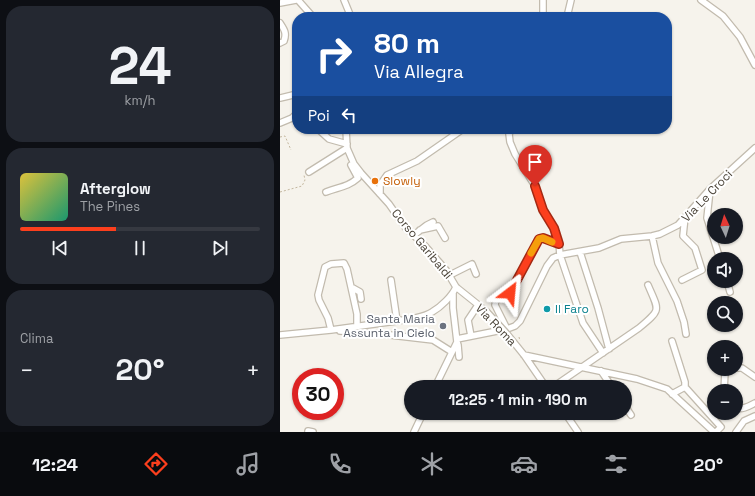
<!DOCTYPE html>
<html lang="it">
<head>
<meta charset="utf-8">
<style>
  body { margin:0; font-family:"Space Grotesk",sans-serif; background:#242831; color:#f1f3f6; height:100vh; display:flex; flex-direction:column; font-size:15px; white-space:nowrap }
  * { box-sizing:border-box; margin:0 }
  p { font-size:13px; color:#9ea1a6 }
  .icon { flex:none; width:22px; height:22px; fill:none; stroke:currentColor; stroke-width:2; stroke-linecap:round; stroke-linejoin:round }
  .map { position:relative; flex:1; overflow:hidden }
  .drawer { display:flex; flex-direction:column; gap:6px; padding:6px; background:#0d0f14; width:280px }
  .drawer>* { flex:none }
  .guide { position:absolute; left:12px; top:12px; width:380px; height:122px; border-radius:16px; box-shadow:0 1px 3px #0004; background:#1a4fa0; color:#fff; overflow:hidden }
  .needle { width:26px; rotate:356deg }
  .controls { position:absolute; left:427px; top:208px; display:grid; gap:8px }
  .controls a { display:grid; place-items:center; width:36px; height:36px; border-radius:50%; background:#171b24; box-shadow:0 1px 3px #0004; font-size:20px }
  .speed { position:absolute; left:12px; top:368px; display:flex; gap:8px; font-size:20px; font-weight:700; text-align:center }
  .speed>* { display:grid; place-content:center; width:52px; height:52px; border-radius:50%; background:#171b24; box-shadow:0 1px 3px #0004; line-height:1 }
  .speed .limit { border:6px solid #d22; background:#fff; color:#111 }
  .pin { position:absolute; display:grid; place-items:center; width:34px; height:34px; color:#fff; margin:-41px -17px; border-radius:50% 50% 50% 0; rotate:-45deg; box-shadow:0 0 4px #0007 }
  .pin .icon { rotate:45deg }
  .me { position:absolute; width:44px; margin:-22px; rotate:29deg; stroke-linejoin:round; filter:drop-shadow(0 0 3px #0008) }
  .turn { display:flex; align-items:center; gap:14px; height:84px; padding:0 16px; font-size:18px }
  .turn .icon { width:52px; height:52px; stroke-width:2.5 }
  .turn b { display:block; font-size:28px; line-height:34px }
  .then { display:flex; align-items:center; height:38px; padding:0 16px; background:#0003; gap:8px; font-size:15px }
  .big { font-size:30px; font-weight:800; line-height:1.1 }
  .drawer .widget { flex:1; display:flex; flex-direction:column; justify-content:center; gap:6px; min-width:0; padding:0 14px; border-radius:16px; background:#242831 }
  .drawer .dial { align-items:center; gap:0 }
  .dial b { font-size:52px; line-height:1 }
  .song { display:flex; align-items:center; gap:12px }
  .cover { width:48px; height:48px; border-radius:6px; background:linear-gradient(135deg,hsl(50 70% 55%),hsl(160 70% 35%)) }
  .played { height:4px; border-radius:2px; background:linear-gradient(90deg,#fc3f1d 40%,#363941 40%) }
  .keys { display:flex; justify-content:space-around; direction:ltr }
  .heat { display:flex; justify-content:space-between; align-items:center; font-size:22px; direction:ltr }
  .trip { position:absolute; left:124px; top:380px; width:228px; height:40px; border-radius:20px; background:#171b24; box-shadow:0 1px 3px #0004; font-weight:800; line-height:40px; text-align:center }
  .dock { display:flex; height:64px; justify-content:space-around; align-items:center; background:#090b0e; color:#9ea1a6 }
  .dock .icon { width:28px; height:28px }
  .dock .on { color:#fc3f1d }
  .dock b { font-size:18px; color:#f1f3f6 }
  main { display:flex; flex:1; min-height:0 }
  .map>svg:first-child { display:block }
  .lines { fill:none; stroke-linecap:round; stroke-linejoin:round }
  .minor-casing { stroke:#c2bbae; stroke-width:8 }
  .path { stroke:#c4b79f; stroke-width:1; stroke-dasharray:2 2; stroke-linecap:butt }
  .minor { stroke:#fff; stroke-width:5.5 }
  .minor-bridge-casing { stroke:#c2bbae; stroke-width:8; stroke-linecap:butt }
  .minor-bridge { stroke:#fff; stroke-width:5.5 }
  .route-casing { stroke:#a42913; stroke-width:10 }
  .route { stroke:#fc3f1d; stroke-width:7 }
  .slow { stroke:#f59e0b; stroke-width:7 }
  .food-dot { fill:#e8710a; stroke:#fff; stroke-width:1.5 }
  .culture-dot { fill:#0f9aa8; stroke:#fff; stroke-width:1.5 }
  .worship-dot { fill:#6b7280; stroke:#fff; stroke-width:1.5 }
  .labels { text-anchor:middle; stroke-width:4; stroke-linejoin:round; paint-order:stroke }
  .food-label { font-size:12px; fill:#c56008; stroke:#fff; text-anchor:start }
  .street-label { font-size:12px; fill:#4b4439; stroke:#fff }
  .culture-label { font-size:12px; fill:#0d838f; stroke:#fff; text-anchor:start }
  .worship-label { font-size:12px; fill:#5b616d; stroke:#fff; text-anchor:end }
</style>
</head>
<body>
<main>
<section class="drawer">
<div class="widget dial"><b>24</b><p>km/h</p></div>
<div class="widget">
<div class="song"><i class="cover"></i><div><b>Afterglow</b><p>The Pines</p></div></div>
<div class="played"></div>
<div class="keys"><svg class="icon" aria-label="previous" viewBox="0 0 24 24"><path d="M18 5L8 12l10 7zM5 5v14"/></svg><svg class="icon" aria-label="pause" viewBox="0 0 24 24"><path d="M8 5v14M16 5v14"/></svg><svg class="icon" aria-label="next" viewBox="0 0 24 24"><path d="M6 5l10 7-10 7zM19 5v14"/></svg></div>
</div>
<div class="widget"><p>Clima</p>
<div class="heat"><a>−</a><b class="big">20°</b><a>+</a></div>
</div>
</section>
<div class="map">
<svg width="475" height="432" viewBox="0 0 475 432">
  <rect width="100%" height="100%" fill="#f6f3ec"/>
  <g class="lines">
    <g class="minor-casing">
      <path id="minor" d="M18,0L33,17
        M64,0L71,17
        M263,0V17
        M421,0L443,16L460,37L475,65
        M0,3L16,0
        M70,16L86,17
        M287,17L291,0
        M0,23C4,29 7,33 4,41L0,43
        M0,98L17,94
        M0,123L12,118L17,113
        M38,129L49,139L67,144
        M66,129L67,148L74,164L81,173L109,204L125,227L145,246L166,270L176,287L206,311L217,323
        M232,129L229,134L230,142L235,154L255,186L263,210L274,228L279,244L280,255L303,323L323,353
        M29,172L67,148
        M430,190L427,218L440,259
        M46,192C59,187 68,187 78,178L71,165
        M100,194V185L107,175L137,161L183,129
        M140,230L158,226L165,238
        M134,235L147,225L153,222
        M372,236L378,263L397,301L404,322L406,334
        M300,252L318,308L329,349
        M170,275L192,264L196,274
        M111,280L117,321
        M402,280L422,270L415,248L403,236L405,217
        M447,281L450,292
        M71,287L77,314V326
        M227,329L215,305L216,300L232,291L259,239L263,238L279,244
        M51,330L48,318L39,300L38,295L45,267L51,264L64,263L67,269L71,287L80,292L81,299
        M60,331L93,333L153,340L172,352
        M227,334L244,355L266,387
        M0,335L51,330L131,319C138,317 146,316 152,312C161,307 172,296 176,287
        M191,336L188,320L198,305
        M177,339L227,329L235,326L240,321L267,266L273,258L280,255L319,248L341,239L372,236L380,234L398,225L430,189L475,148
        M392,341L405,382V387L392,394
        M177,342L178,345L179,357
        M244,355L357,379L387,389L434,432
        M456,368H462L475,377
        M321,371L332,387
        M155,387L177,342L173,308V293
        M273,387L359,328C382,309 379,311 368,285
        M405,387L441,427L436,432
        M444,391L445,372L450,369
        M345,406L351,415
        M456,408C463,410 469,406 475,403
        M285,413L298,432
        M28,431L33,432
        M134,432L143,413
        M456,432L464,421L475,416"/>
    </g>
    <path class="path" d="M0,137L5,136L11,150
      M0,192L22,186L25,180L24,175
      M239,337L240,341"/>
    <use href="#minor" class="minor"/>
    <g class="minor-bridge-casing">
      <path id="minor-bridge" d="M217,323L227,334"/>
    </g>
    <use href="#minor-bridge" class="minor-bridge"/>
  </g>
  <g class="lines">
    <g class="route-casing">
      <path id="route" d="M230,293L259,239L263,238L279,244L274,228L263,210L255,186"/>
    </g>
    <use href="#route" class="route"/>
    <path class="slow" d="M251,253L259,239L263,238L272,242"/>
  </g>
  <circle class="food-dot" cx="95" cy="181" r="4"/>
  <circle class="culture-dot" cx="267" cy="309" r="4"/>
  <circle class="worship-dot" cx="163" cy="326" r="4"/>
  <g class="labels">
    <g class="food-label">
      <text x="103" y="185">Slowly</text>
    </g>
    <g class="street-label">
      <text transform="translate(427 196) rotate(-46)" y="4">Via Le Croci</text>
      <text transform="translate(142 244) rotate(50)" y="4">Corso Garibaldi</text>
      <text transform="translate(216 325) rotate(46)" y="4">Via Roma</text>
    </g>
    <g class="culture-label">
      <text x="275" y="313">Il Faro</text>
    </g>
    <g class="worship-label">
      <text x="155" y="323">Santa Maria<tspan x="155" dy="14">Assunta in Cielo</tspan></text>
    </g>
  </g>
</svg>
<div class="controls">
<a><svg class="needle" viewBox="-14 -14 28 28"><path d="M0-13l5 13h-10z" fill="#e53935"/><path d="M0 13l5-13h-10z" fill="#9ea1a6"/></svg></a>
<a><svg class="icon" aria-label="sound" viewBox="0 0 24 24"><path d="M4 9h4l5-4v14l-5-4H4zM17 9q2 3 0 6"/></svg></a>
<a><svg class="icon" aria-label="search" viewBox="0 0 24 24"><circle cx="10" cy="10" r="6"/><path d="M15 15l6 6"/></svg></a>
<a>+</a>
<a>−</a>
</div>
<div class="speed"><div class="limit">30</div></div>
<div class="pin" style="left:255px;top:186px;background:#d93025"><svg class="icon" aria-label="arrive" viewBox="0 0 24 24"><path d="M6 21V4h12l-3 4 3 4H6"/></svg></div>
<svg class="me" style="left:230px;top:293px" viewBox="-20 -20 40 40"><path d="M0-17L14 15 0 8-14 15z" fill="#fc3f1d" stroke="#fff" stroke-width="4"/></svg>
<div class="trip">12:25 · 1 min · 190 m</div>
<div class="guide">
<div class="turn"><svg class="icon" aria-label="right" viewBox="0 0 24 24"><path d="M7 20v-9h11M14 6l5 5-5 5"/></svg><div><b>80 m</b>Via Allegra</div></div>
<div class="then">Poi<svg class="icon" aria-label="left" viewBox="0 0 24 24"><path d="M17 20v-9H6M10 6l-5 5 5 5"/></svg></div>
</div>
</div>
</main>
<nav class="dock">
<b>12:24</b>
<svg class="icon on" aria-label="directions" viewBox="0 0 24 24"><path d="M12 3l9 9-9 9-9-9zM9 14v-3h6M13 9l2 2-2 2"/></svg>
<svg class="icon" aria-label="music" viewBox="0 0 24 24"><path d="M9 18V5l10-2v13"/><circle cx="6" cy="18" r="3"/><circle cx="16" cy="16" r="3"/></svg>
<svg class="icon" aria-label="phone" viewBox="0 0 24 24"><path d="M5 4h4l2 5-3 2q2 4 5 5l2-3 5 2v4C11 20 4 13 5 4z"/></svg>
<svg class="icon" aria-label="climate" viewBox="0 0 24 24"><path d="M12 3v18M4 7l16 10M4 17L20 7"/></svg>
<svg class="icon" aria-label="car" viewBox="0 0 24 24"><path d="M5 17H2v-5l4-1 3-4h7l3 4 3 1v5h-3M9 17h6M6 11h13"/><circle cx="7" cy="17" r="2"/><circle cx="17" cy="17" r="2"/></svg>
<svg class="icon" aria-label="filters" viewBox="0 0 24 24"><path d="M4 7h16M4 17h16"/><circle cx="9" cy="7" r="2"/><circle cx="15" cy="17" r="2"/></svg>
<b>20°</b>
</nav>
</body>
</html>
